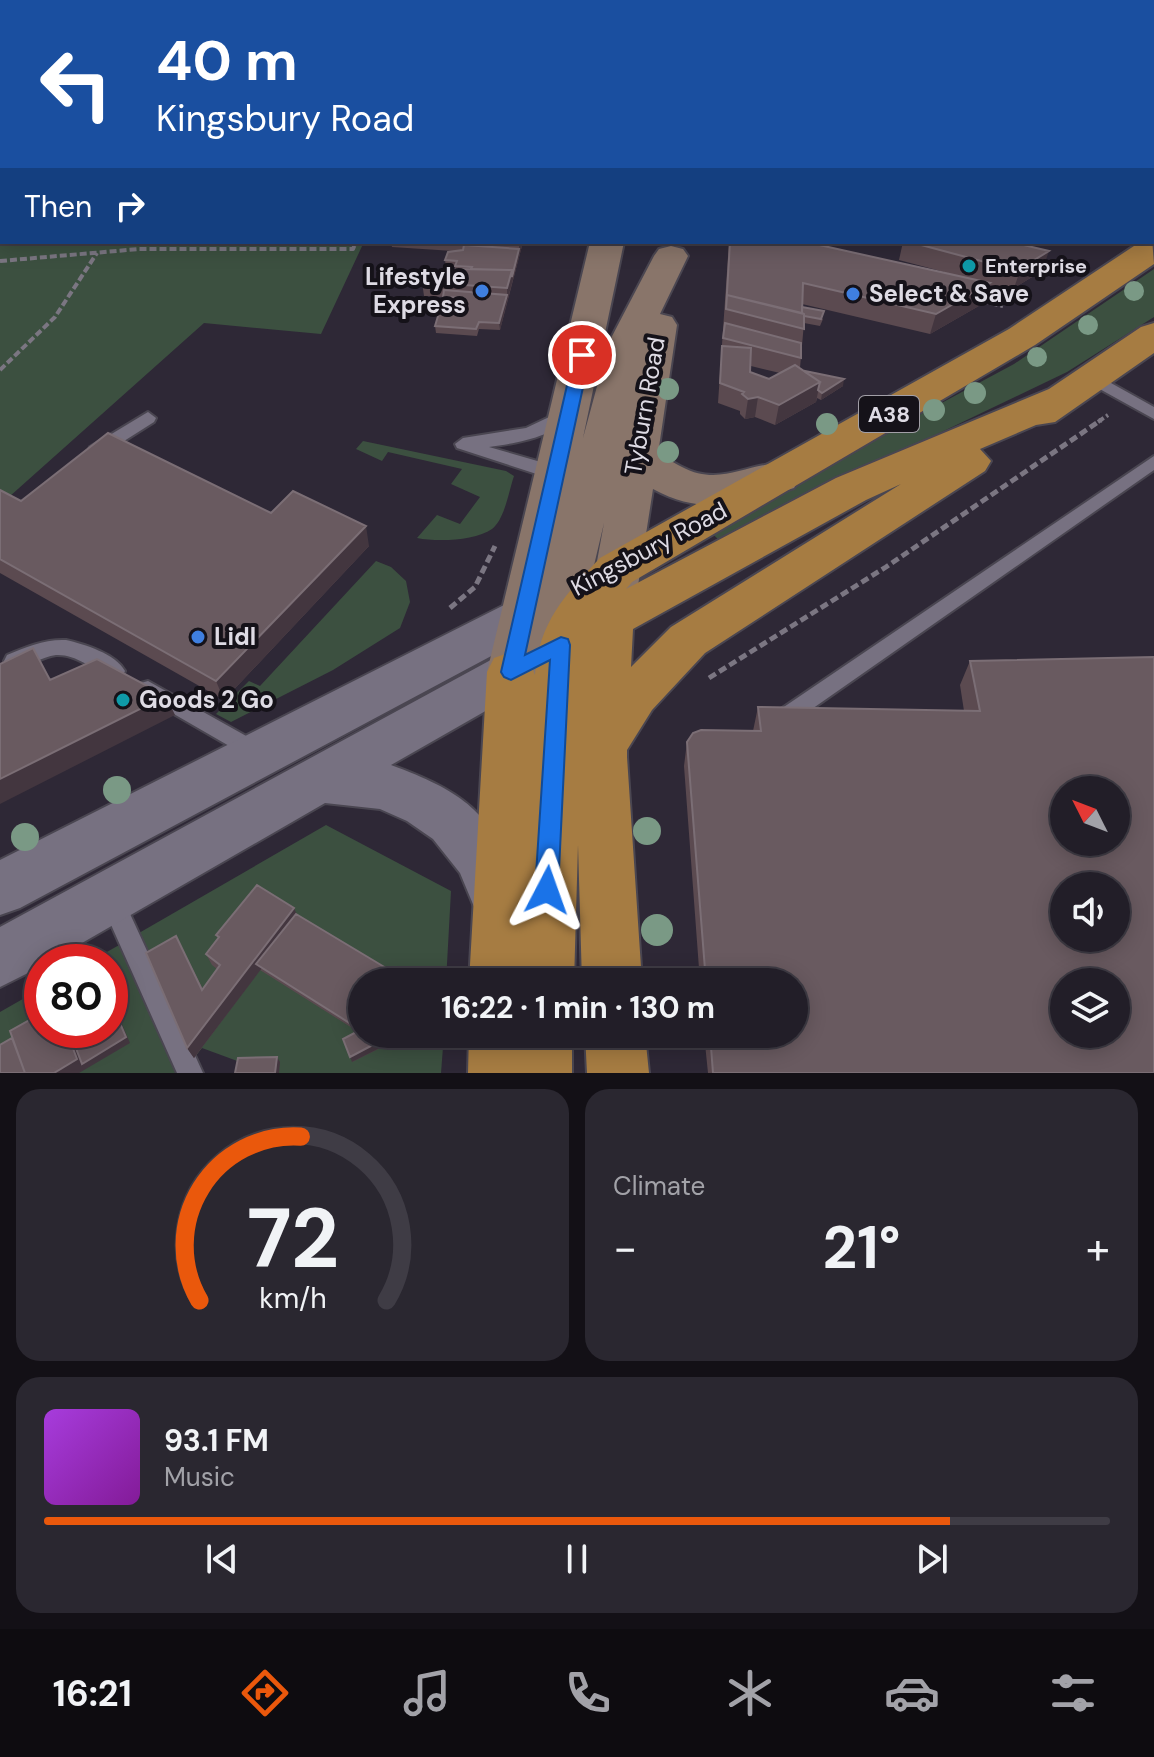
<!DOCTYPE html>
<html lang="en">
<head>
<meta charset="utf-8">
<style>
  body { margin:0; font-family:"DM Sans",sans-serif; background:#2a2730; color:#f1f3f6; height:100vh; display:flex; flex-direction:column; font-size:30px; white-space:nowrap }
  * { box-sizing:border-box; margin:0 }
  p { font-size:26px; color:#a2a2a8 }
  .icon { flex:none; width:44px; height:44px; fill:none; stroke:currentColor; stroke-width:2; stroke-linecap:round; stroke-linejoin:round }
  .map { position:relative; height:1073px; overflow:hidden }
  .details { display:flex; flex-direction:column; gap:16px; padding:16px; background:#131016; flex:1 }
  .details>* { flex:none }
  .banner { position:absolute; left:0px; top:0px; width:1154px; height:244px; box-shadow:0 4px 20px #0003,0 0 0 2px #3f3c45; background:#1a4fa0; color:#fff; overflow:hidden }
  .needle { width:52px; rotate:312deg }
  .fabs { position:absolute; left:1050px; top:776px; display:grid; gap:16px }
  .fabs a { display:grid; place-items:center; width:80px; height:80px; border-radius:50%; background:#221e28; box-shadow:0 4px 20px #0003,0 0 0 2px #3f3c45; font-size:40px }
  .speed { position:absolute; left:24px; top:944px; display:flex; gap:16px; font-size:40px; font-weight:700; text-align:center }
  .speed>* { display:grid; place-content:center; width:104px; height:104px; border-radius:50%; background:#221e28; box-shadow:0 4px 20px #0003,0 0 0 2px #3f3c45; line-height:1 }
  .speed .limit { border:12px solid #d22; background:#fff; color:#111 }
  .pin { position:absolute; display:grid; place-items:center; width:68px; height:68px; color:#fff; margin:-34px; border:4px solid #fff; border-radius:50%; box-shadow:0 2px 8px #0007 }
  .me { position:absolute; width:88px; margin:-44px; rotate:4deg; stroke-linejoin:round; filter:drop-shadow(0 0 6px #0008) }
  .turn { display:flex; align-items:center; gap:28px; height:168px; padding:0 24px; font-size:36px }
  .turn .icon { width:104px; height:104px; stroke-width:2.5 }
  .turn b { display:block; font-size:56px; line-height:68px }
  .then { display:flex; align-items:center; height:76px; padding:0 24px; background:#0003; gap:16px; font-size:30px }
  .big { font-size:60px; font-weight:700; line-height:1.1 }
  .details .tile { flex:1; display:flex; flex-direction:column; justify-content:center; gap:12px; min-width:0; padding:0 28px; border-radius:24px; background:#2a2730 }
  .details .dial { align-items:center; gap:0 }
  .dial svg { height:208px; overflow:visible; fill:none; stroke:#3f3c45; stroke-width:7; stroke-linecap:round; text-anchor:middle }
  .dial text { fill:#f1f3f6; stroke:none }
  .song { display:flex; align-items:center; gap:24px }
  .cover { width:96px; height:96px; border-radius:12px; background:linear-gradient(135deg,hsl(280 70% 55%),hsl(290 70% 35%)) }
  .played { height:8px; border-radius:4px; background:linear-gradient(90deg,#ea580c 85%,#3f3c45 85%) }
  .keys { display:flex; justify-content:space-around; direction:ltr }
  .heat { display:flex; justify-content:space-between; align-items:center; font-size:44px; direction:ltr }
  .details .tiles { flex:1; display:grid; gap:16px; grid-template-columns:1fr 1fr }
  .tile:last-child { grid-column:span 2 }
  .trip { position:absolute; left:348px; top:968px; width:460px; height:80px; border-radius:40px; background:#221e28; box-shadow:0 4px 20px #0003,0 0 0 2px #3f3c45; font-weight:700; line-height:80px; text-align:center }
  .tabs { display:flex; height:128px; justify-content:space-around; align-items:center; background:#0e0c10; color:#a2a2a8 }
  .tabs .icon { width:56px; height:56px }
  .tabs .on { color:#ea580c }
  .tabs b { font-size:36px; color:#f1f3f6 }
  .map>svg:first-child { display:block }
  .green { fill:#3c5040 }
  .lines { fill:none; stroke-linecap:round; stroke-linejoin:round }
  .stream { fill:#011620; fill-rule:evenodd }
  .service-casing { stroke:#4a4651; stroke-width:4 }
  .minor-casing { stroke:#4a4651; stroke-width:4 }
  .tertiary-casing { stroke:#4a4651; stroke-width:4 }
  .secondary-casing { stroke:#4a4651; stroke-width:4 }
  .trunk-casing { stroke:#4a4651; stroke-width:4 }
  .path-far1 { stroke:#7b7682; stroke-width:4; stroke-dasharray:7 3; stroke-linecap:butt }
  .path { stroke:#7b7682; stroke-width:5; stroke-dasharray:8 4; stroke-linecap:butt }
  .service { fill:#777181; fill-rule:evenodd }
  .minor { fill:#777181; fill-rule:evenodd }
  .tertiary { fill:#777181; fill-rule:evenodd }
  .secondary { fill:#89756a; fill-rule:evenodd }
  .trunk { fill:#a67c42; fill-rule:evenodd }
  .tree { fill:#7a9985 }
  .wall { fill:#5b4a50; fill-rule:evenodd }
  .shaded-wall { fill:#43363f }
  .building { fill:#695a60; stroke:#7b6e75; stroke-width:2; fill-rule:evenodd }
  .route { fill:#1a73e8; stroke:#114b97; stroke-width:2 }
  .culture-dot { fill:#0f9aa8; stroke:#151219; stroke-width:3 }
  .shop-dot { fill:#3f7fe0; stroke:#151219; stroke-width:3 }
  .labels { text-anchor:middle; stroke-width:8; stroke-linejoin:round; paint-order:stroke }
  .far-poi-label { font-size:20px; font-weight:bold; fill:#dedbe4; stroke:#151219; text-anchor:start }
  .shield { fill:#151219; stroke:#a29fa7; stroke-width:2 }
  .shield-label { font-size:22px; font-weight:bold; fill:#dedbe4 }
  .poi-label { font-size:24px; font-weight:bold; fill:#dedbe4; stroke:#151219; text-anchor:start }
  .street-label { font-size:24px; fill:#dedbe4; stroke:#151219 }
</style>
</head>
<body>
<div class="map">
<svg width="1154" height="1073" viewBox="0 0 1154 1073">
  <rect width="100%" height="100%" fill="#2e2836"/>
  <path class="green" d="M0,112L2,242H364L321,334L204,323L0,505Z
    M1154,269V317L1067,372L718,539L707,529L1014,364Z
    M363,441L506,471L514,476C509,490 505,519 492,529C475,541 437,542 417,538L437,515L460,524L480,497L451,484L462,469L388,452L382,461L356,449Z
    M376,561L391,567L406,581L410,602L400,628L333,670L231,722L216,714L249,681L260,686Z
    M326,825L451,891L446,982H362V1034H444L441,1073H239L240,1062L202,1048L194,1058L139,933Z
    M121,944L177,1073H0V1012L42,988V1030H110V962H89Z"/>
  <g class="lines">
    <path class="stream" d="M0,186H2V191H0Z"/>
    <g class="service-casing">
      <path id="service" d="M1093,373L1154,407V419L1087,382L1085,378Z
        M566,409L572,410L574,414C555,437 517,443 489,447L565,469L568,473L565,477L555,480L457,448L455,444L463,438L526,428Z
        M148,412L156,418L154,422L102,455H90L88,451L90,447Z
        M1154,456V470L789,725L782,728L775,725L772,719L775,713Z
        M66,640C84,644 116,654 125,671L122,677L115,679L108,677C92,668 75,654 56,655C39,657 23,672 7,667L4,661L7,655C26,647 45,639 66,640Z
        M148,681L264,746L267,752L264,758L257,761L250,758L141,695L138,689L141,683Z
        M112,889L120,892L203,1073H177L100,900L104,892Z"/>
    </g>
    <g class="minor-casing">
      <path id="minor" d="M242,0H265L241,2Z
        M404,0H426L427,2H405Z
        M1043,0H1065V2H1043Z"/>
    </g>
    <g class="tertiary-casing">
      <path id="tertiary" d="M548,586L564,591L571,604L564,617L20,908L0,915V860L532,591Z
        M537,638L554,644L561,658L554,672L391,765C478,797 492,819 528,902L520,921L500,929L480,921L460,873L433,839L407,821L380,809L325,803L49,962H42V966L0,987V927L520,644Z"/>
    </g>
    <g class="secondary-casing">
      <path id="secondary" d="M641,0H667V2H641Z
        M690,0H716V2H690Z
        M590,242H624L583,438L609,342L654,256L659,249L671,246L683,249L688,256L660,314L672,317L677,325L659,447C665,459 671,461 682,467C725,490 755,455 794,466L800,477L794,488C742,503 704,517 653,489L635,605L628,618L612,623L596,618L589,605L604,523L587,595L564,641L528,686L511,692L494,686L487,672Z"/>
    </g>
    <g class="trunk-casing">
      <path id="trunk" d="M1152,238L1154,264L1035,345L632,582L626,589L836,478L1049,389L1141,327L1154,323V353L1055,422L1036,425L980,449L991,461L985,471L705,653L652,710L627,750V757L642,982H582L578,845L574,982H469L487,672L494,658L511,652L528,658L535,675C539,622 565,595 600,558L1009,329L1140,242H1152ZM901,484L671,627L631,667L633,629L866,500Z
        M469,1034H572V1073H468Z
        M585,1034H645L649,1073H587Z"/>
    </g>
    <path class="path-far1" d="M0,261L139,249H353L356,242
      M981,301L1003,306
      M0,370L55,317L97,253
      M1098,422L1108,415"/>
    <path class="path" d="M450,608L475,587L495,546
      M709,678L886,567L1101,420"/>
    <use href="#service" class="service"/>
    <use href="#minor" class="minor"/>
    <use href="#tertiary" class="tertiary"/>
    <use href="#secondary" class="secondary"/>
    <use href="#trunk" class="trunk"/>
  </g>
  <g class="tree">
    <circle cx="1134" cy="291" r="10"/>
    <circle cx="1088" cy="325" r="10"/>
    <circle cx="1037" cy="357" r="10"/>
    <circle cx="668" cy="389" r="11"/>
    <circle cx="975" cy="393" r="11"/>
    <circle cx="934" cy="410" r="11"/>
    <circle cx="827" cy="424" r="11"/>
    <circle cx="668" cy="452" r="11"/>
    <circle cx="117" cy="790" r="14"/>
    <circle cx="647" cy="831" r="14"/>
    <circle cx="25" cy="837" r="14"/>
    <circle cx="657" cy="930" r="16"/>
  </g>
  <path class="wall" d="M182,0H211L209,2Z
    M327,0H376L375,2H328Z
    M839,0H873V2Z
    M879,0H914V2H879Z
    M925,0H994L993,2H924Z
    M391,242H523L500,330L479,329L477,336L436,333L435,326L461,308L462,305L443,304V297L424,296L422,282L453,279L455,267H446L445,260L453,251L392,247Z
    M729,242H806L948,273L899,260L903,242H1028L1027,246L1042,271L1014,288L1005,285L1004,289L989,285L984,303L930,334L802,304V307L823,319L820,326L804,323L800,368L805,372L843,386L821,400L817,398L816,402L775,425L755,417L745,419L740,414V411L718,403ZM751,366L780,373L769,379L750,372Z
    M0,490L21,501L271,513L369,546L224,700L0,573Z
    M970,661L1154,1073H708L704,1034H794V982H700L684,766L687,742L753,731L758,707L964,711L960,685Z
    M296,914L398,980L396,982H362V1034L388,1044L352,1062L357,1031L260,970L194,1058L187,1048L182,948L203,989L217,969L212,965L206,954L218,938L216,935Z"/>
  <path class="shaded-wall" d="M519,242H523L507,302V288L519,249Z
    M1049,251L1042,271L1014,288L1021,268Z
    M990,283L984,303L930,334L936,314Z
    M507,295V302L500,330L499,323Z
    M844,379L843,386L821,400L822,393Z
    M820,382L816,402L775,425L779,405Z
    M758,397L755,417L745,419L748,399Z
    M366,526L369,546L224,700L216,681Z
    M166,696L175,715L0,804V779Z
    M294,908L299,919L194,1058L187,1048Z
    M396,974L398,980L396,982H391Z
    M110,996L130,1043L79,1073H54L66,1030H72L110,1000Z
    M386,1038L388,1044L352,1062L350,1057Z
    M277,1057L280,1062L279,1073H275Z"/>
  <path class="building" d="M2,0H28L25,2Z
    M166,0H174L186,2H164Z
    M574,0H603L602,2Z
    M767,0H793V2H767Z
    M942,0H993V2H954Z
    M1083,0H1107L1114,2H1081Z
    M0,3H2V20L0,21Z
    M1152,13H1154V26H1152Z
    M1152,150L1154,151V176H1152Z
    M730,242H806L990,283L936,314L803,283L802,313L727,295L726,309Z
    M910,242H1011L1049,251L1021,268L1012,265L1011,269Z
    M464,245L519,249L512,277V270L471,269L472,267L455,266L457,261L445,260L448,252L463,250Z
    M456,269L512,270L507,288L422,282L424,276L453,279Z
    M444,290L507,295L499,323L479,322L476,329L435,326L441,306L461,308L464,298L443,297Z
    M727,295L804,314V329L726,309Z
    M802,307L824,311L821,319L804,316V314L802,313Z
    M725,323L801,343V358L723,338Z
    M722,346L751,348L750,372L769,379L795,365L820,382L779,405L758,397L748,399L742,394L744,392L720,383Z
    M805,372V371L844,379L822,393L818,390L820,382Z
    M108,433L271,513L293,491L366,526L216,681L0,559V490L21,501Z
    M33,648L50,680L97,659L166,696L0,779V664Z
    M1154,657V1073H713L710,1034H794V982H706L687,742L693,733L701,730L761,731L758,707L980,711L970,661ZM1064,790H1116V842H1064ZM1064,886H1116V938H1064ZM1064,982H1116V1034H1064Z
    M257,885L294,908L187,1048L146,953L176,936L202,990L220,965L206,954L219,937L216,935Z
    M296,914L396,974L391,982H362V1024L359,1029L256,964Z
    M110,1000L126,1037L82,1064L69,1030H110Z
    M42,1013V1030H66L77,1059L54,1073H25L10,1031Z
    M362,1029V1034H384L386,1038L350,1057L343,1039Z
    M12,1038L25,1073H0V1045Z
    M277,1057L275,1073H235L238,1058Z"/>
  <path class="route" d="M582,350L590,355L525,655L561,637L568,639L570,645L558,890L555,898L547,901L538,898L535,890L550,660L511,680L504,677L501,672L574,355Z"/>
  <g class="culture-dot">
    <circle cx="969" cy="266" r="8"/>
    <circle cx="123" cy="700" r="8"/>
  </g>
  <g class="shop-dot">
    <circle cx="482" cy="291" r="8"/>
    <circle cx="853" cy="294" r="8"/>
    <circle cx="198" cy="637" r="8"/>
  </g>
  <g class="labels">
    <g class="far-poi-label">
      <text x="985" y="273">Enterprise</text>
    </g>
    <rect class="shield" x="859" y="396" width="60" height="36" rx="6"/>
    <g class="shield-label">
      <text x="889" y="422">A38</text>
    </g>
    <g class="poi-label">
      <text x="466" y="285" text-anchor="end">Lifestyle<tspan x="466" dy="28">Express</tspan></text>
      <text x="869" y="302">Select &amp; Save</text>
      <text x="214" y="645">Lidl</text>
      <text x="139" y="708">Goods 2 Go</text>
    </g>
    <g class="street-label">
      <text transform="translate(645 406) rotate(-80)" y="8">Tyburn Road</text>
      <text transform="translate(649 549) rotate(-28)" y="8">Kingsbury Road</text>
    </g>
  </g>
</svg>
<div class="fabs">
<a><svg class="needle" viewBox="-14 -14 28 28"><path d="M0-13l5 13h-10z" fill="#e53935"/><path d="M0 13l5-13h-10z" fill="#a2a2a8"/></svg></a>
<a><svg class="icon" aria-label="sound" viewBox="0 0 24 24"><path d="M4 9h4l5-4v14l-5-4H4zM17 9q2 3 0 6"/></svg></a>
<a><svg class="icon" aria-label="layers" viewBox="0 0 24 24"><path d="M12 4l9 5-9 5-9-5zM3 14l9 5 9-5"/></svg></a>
</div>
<div class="speed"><div class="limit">80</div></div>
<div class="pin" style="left:582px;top:355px;background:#d93025"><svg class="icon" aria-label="arrive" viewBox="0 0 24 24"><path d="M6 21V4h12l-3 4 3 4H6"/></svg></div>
<svg class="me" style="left:547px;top:890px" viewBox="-20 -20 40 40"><path d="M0-17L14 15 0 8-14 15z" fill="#1a73e8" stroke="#fff" stroke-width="4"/></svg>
<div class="trip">16:22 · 1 min · 130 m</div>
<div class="banner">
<div class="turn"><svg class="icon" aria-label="left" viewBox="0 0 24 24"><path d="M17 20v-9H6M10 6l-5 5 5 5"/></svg><div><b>40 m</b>Kingsbury Road</div></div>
<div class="then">Then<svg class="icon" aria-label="right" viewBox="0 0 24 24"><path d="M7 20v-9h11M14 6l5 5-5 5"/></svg></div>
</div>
</div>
<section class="details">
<div class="tiles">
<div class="tile dial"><svg viewBox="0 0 100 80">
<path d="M14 69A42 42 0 1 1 86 69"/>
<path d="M14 69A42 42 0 0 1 53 6" stroke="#ea580c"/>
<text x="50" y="56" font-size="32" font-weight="700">72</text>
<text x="50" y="72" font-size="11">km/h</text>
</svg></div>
<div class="tile"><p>Climate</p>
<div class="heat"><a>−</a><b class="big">21°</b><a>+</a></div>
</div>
<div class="tile">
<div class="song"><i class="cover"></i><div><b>93.1 FM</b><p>Music</p></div></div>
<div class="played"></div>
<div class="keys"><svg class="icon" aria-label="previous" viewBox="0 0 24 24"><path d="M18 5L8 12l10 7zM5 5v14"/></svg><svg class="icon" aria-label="pause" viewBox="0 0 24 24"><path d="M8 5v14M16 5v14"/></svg><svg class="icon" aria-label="next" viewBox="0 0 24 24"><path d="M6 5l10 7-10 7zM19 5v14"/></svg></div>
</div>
</div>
</section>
<nav class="tabs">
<b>16:21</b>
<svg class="icon on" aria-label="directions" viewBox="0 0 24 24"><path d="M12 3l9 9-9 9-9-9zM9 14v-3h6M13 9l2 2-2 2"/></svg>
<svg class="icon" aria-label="music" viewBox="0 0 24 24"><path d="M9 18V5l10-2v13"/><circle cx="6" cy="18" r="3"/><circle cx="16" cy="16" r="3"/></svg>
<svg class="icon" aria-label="phone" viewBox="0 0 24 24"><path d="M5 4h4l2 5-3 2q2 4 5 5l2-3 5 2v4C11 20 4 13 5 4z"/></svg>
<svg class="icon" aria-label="climate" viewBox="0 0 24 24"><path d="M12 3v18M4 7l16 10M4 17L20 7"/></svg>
<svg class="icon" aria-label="car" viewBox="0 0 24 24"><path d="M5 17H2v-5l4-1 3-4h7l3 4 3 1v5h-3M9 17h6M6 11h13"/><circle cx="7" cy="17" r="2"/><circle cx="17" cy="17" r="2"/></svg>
<svg class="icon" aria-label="filters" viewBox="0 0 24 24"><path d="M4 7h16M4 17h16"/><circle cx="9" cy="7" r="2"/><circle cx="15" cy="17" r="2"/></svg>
</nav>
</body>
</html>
